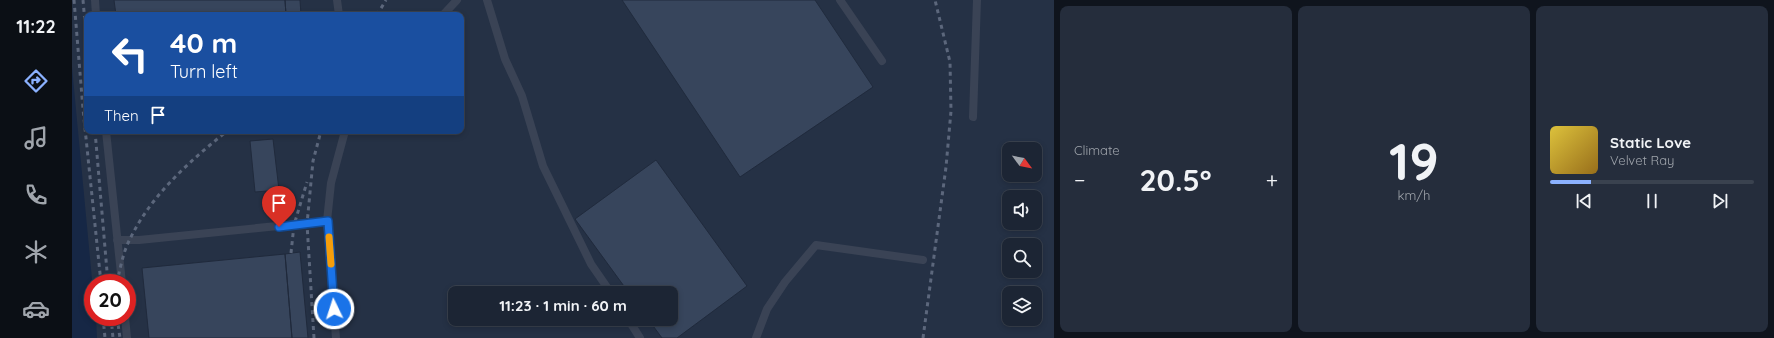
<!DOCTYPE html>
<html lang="en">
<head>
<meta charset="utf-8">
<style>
  body { margin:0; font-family:Quicksand,sans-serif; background:#252d3c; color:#f1f3f6; height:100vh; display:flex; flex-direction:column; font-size:15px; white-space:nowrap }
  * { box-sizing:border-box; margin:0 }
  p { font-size:13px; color:#a0a5ac }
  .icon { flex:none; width:22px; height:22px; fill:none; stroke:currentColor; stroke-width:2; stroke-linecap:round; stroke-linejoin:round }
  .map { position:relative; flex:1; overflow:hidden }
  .sheet { display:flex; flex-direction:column; gap:6px; padding:6px; background:#0f141d; width:720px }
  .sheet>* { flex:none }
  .top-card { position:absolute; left:12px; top:12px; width:380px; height:122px; border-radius:8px; box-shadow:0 2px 6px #0003,0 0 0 1px #3a424f; background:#1a4fa0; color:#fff; overflow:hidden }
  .needle { width:26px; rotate:122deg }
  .tools { position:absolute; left:930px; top:142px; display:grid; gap:8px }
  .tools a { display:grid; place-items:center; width:40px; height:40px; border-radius:8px; background:#1c2534; box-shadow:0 2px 6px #0003,0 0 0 1px #3a424f; font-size:20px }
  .speed { position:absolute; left:12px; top:274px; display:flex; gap:8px; font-size:20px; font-weight:700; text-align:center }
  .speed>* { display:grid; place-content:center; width:52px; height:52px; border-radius:50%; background:#1c2534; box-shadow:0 2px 6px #0003,0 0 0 1px #3a424f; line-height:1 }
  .speed .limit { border:6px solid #d22; background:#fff; color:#111 }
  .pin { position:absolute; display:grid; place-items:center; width:34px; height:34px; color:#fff; margin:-41px -17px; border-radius:50% 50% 50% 0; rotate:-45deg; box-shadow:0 0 4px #0007 }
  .pin .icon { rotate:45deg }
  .me { position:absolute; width:44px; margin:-22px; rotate:356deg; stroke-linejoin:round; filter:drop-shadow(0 0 3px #0008) }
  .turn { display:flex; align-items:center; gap:14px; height:84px; padding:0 20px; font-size:18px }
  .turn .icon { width:52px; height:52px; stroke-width:2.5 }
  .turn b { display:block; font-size:28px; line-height:34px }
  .then { display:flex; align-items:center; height:38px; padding:0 20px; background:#0003; gap:8px; font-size:15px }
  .big { font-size:30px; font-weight:700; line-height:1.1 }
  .sheet .tile { flex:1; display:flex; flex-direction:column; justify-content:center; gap:6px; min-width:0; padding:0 14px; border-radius:8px; background:#252d3c }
  .sheet .dial { align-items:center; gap:0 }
  .dial b { font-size:52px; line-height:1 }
  .song { display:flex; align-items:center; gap:12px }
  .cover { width:48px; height:48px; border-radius:6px; background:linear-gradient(135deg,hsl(50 70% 55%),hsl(40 70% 35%)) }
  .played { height:4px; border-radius:2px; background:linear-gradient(90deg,#8bb1ff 20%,#3a424f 20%) }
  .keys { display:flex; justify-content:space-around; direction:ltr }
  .heat { display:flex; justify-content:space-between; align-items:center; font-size:22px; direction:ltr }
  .sheet .tiles { flex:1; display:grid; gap:6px; grid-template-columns:repeat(3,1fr) }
  .trip { position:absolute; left:376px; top:286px; width:230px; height:40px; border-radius:8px; background:#1c2534; box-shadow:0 2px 6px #0003,0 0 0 1px #3a424f; font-weight:700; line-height:40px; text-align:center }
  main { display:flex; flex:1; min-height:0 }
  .menu { display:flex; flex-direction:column; width:72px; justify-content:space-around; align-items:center; background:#0b0f15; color:#a0a5ac }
  .menu .icon { width:28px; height:28px }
  .menu .current { color:#8bb1ff }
  .menu b { font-size:18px; color:#f1f3f6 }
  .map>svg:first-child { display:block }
  .water { fill:#162745 }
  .building { fill:#37455c; stroke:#202a3c }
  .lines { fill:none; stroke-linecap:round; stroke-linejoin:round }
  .lane { stroke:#3a4355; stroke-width:8 }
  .rail { stroke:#5c677c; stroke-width:3; stroke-dasharray:4 4; stroke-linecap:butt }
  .route-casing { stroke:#114b97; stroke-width:10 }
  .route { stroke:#1a73e8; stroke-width:7 }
  .slow { stroke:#f59e0b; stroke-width:7 }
</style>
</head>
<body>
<main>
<nav class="menu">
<b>11:22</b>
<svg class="icon current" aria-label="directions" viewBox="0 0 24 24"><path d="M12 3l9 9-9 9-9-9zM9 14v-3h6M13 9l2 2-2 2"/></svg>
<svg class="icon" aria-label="music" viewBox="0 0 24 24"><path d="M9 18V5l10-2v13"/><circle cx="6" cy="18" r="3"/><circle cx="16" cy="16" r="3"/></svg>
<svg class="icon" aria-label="phone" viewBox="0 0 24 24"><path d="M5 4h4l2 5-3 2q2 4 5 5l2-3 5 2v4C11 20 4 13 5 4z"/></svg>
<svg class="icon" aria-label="climate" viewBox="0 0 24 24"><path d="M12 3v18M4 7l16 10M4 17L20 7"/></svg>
<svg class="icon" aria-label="car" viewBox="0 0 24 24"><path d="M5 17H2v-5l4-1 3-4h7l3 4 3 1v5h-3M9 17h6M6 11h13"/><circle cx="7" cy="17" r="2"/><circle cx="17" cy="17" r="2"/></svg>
</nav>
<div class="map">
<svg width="982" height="338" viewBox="0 0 982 338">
  <rect width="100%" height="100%" fill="#253145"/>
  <path class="water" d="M0,67L21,290V317H24L25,338H0Z"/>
  <path class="building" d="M42,0H213L214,15H44Z
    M213,0H228L229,15H214Z
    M550,0H743L801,87L668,177Z
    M201,139L207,190L183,192L178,141Z
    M584,160L675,286L605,338H590L576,319H599V293H557L503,219Z
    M228,252L236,338H220L213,254Z
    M213,254L220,338H77L70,268Z"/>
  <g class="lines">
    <path class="lane" d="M23,0L24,15
      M265,0L267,15
      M415,0L433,59L450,96L471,166L519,264L539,293
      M768,0L810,61
      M371,15L385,0
      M901,117L905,0
      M34,131L50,283
      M45,240H67L255,221
      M53,317L55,338
      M556,319L568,338
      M264,338L255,221L259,183L273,131
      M684,338L695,309L713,282L744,245L851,260"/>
    <path class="rail" d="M2,0L11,109L29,283
      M11,0L15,46
      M305,15L314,0
      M23,131L36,283
      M219,253L222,225L235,182
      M45,283C48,269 51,252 58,239C79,195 118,161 155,131
      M31,317L33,338
      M39,317L41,338
      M45,317L48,338
      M242,338L235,224L241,161L249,131
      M851,338L874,167L879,111L878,62L863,0"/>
  </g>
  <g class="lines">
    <g class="route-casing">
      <path id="route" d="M207,227L256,221L262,309"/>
    </g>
    <use href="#route" class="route"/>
    <path class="slow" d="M257,237L259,264"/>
  </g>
</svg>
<div class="tools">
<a><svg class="needle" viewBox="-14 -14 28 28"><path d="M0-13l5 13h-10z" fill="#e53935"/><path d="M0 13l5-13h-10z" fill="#a0a5ac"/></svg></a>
<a><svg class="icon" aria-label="sound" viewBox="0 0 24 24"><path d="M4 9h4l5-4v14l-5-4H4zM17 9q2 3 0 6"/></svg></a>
<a><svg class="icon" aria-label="search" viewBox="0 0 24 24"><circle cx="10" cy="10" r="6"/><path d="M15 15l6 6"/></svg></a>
<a><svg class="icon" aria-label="layers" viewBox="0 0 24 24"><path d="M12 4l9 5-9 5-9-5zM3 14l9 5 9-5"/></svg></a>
</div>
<div class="speed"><div class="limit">20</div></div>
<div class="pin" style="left:207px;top:227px;background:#d93025"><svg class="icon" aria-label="arrive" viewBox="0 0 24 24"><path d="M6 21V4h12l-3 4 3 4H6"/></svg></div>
<svg class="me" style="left:262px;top:309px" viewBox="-20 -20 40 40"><circle r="17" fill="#1a73e8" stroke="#fff" stroke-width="3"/><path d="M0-11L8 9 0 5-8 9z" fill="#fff"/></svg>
<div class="trip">11:23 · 1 min · 60 m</div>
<div class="top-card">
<div class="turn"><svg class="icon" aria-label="left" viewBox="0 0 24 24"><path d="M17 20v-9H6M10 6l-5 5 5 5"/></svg><div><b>40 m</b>Turn left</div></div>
<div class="then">Then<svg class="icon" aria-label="arrive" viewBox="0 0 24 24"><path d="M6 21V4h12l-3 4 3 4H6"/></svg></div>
</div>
</div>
<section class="sheet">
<div class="tiles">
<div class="tile"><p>Climate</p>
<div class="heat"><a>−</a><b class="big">20.5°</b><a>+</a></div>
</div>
<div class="tile dial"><b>19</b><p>km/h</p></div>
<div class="tile">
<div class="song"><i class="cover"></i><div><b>Static Love</b><p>Velvet Ray</p></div></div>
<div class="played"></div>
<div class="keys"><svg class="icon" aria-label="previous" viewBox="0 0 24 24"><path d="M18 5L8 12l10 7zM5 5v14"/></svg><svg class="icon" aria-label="pause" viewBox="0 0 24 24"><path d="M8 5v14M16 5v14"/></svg><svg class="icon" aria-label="next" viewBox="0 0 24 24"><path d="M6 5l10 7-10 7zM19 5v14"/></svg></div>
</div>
</div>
</section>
</main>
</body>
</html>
